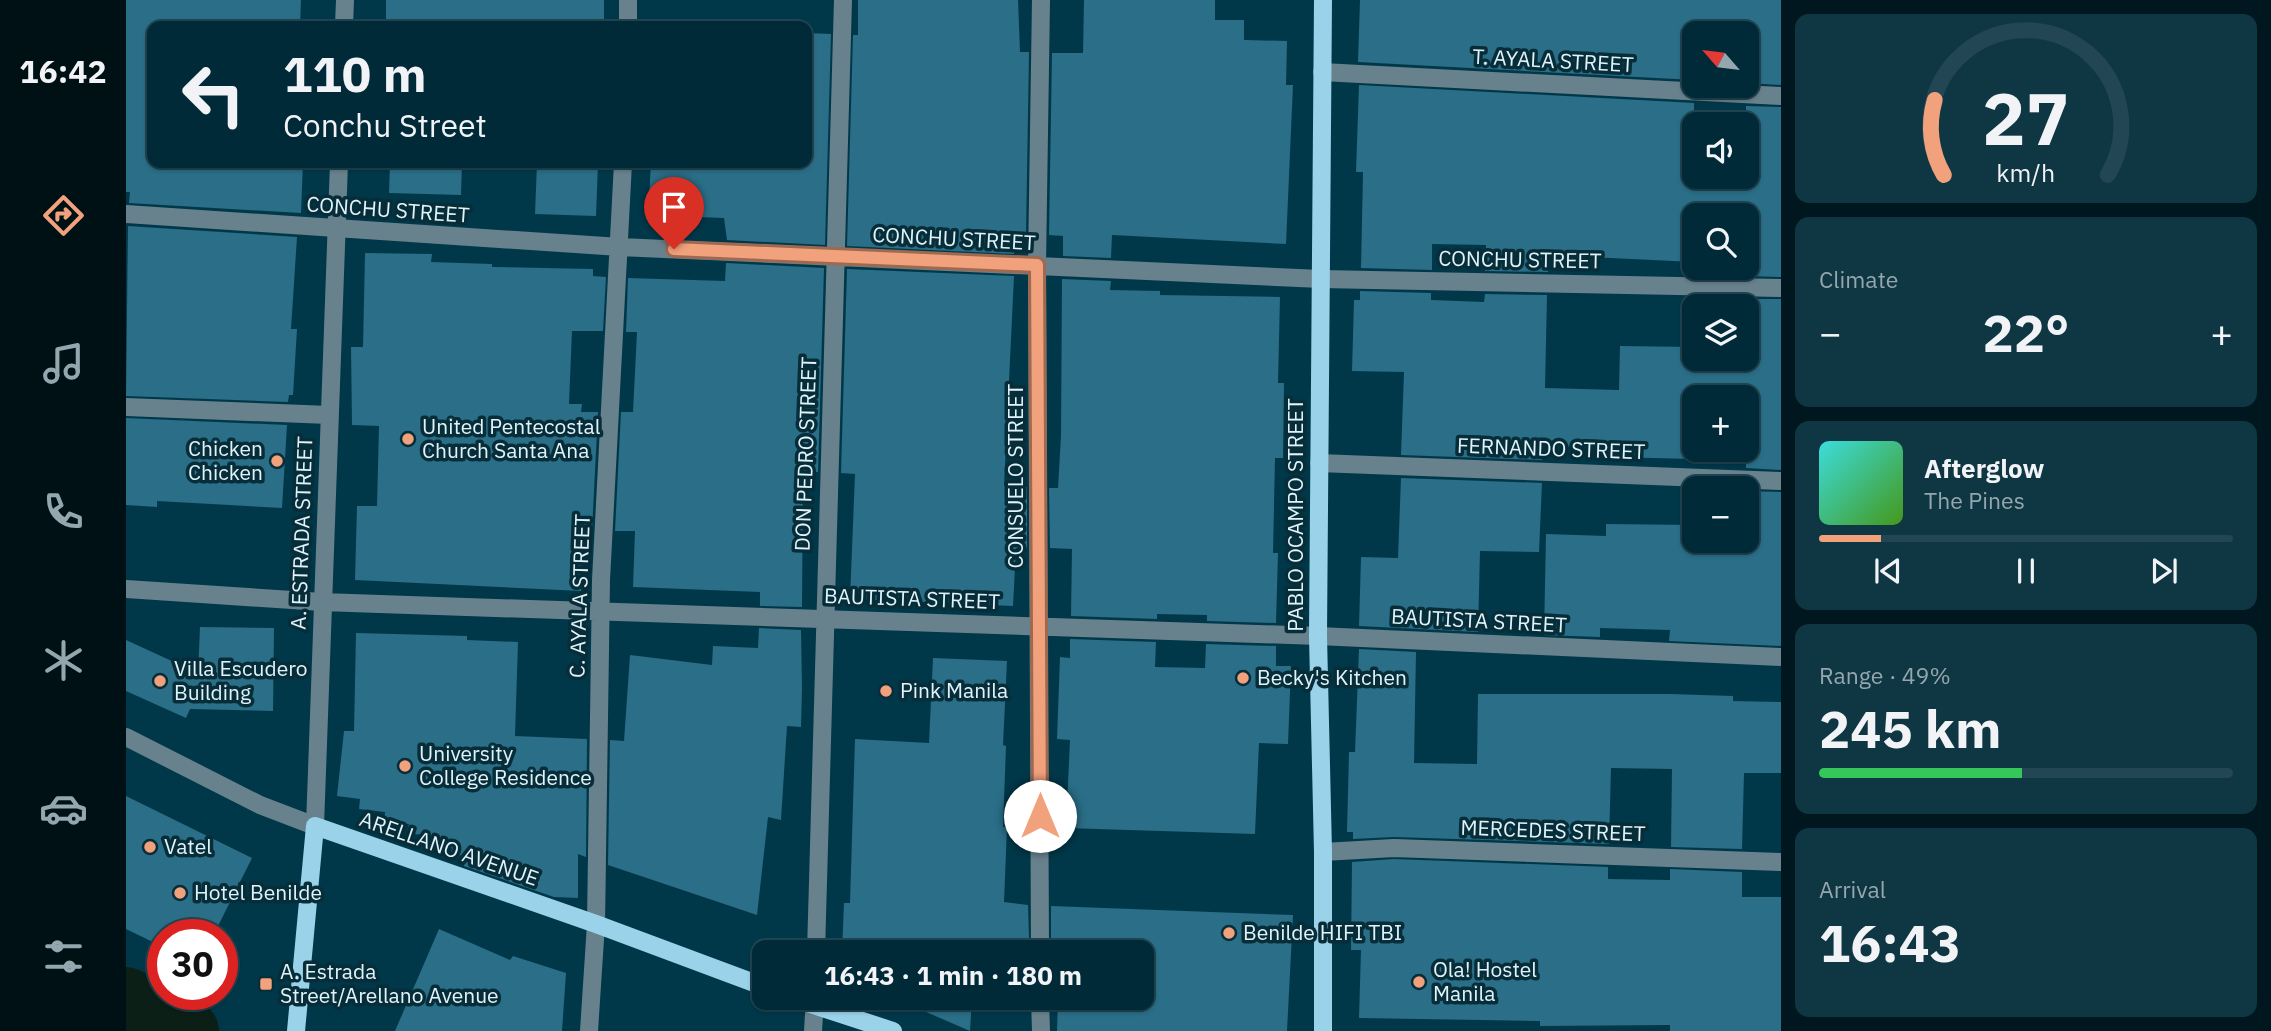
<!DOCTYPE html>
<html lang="en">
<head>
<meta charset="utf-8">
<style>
  body { margin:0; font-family:"IBM Plex Sans",sans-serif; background:#0e3643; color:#f1f3f6; height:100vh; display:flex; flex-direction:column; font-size:26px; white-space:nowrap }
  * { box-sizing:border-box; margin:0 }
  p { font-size:23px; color:#95a7ae }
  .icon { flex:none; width:38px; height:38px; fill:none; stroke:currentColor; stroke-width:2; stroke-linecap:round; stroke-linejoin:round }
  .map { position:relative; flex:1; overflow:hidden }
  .drawer { display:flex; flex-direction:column; gap:14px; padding:14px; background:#00171f; width:490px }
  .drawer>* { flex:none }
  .guide { position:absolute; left:21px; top:21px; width:665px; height:147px; border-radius:14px; box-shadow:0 2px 5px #0004,0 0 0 2px #224653; background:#002a38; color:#f1f3f6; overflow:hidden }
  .needle { width:46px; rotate:298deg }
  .controls { position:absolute; left:1556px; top:21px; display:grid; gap:14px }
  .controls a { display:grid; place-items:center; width:77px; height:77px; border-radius:14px; background:#002a38; box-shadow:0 2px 5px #0004,0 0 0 2px #224653; font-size:35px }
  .speed { position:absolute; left:21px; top:919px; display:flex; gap:14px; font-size:35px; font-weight:700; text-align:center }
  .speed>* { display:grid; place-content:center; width:91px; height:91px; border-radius:50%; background:#002a38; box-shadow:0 2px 5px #0004,0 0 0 2px #224653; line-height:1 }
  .speed .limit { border:10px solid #d22; background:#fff; color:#111 }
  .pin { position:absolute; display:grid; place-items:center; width:60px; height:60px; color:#fff; margin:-72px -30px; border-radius:50% 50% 50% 0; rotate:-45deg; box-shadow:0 0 7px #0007 }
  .pin .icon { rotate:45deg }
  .me { position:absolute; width:77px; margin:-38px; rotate:0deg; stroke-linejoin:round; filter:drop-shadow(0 0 5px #0008) }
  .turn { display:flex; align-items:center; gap:24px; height:147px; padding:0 21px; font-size:32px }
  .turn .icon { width:91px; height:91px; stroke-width:2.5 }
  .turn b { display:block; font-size:49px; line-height:60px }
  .big { font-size:52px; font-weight:700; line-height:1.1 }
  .drawer .card { flex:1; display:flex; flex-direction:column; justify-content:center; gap:10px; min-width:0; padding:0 24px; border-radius:14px; background:#0e3643 }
  .drawer .dial { align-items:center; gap:0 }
  .dial svg { height:182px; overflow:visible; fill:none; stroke:#224653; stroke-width:7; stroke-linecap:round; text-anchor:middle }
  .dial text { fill:#f1f3f6; stroke:none }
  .song { display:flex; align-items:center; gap:21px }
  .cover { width:84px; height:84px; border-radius:10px; background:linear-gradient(135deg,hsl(180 70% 55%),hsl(100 70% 35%)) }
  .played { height:7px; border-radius:4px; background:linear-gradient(90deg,#f1a17c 15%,#224653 15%) }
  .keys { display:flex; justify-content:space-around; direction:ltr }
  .heat { display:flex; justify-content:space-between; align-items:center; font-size:38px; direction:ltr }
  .charge { height:10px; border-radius:5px; background:linear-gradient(90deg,#34c759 49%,#224653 0) }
  .trip { position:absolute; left:626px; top:940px; width:402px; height:70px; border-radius:14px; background:#002a38; box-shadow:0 2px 5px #0004,0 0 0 2px #224653; font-weight:700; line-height:70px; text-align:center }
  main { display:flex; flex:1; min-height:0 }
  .dock { display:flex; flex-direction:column; width:126px; justify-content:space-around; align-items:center; background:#001116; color:#95a7ae }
  .dock .icon { width:49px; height:49px }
  .dock .on { color:#f1a17c }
  .dock b { font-size:32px; color:#f1f3f6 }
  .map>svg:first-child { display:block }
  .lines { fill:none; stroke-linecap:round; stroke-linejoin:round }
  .river { stroke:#0b1f17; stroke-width:60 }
  .building { fill:#2a6e87 }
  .minor { stroke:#68828d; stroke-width:18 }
  .major { stroke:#9ad2ea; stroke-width:18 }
  .route-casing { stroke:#9d6951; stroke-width:18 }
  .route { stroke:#f1a17c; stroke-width:12 }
  .poi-dot { fill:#f1a17c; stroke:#072d39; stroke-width:2.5 }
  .labels { text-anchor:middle; stroke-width:7; stroke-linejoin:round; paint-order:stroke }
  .street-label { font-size:21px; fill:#e0f3fb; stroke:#072d39 }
  .poi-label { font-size:21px; fill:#e0f3fb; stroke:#072d39; text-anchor:start }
</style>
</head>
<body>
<main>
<nav class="dock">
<b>16:42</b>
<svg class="icon on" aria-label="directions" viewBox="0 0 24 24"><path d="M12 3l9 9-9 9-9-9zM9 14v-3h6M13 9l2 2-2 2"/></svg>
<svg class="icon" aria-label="music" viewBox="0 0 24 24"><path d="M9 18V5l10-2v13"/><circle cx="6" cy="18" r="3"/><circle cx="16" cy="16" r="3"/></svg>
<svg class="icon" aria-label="phone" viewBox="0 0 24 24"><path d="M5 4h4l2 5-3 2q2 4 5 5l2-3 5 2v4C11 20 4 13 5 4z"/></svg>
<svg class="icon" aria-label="climate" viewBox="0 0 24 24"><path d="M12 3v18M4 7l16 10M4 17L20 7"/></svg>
<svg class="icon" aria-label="car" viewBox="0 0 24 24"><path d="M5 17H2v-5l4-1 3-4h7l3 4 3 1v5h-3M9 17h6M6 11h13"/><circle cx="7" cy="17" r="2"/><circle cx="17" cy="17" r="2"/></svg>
<svg class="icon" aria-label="filters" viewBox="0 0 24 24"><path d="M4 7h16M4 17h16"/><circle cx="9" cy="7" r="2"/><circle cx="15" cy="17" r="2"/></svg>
</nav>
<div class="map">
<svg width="1655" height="1031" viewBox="0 0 1655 1031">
  <rect width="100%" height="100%" fill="#00384a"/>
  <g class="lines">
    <path class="river" d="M0,997L63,1031"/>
  </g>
  <path class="building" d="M0,0H175L174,26H26V163H177L175,213L3,203L4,192H0Z
    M260,0H478V26H260Z
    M732,0H892L894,52H903L900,235H889L888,254L721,246L727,35H732Z
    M958,0H1089V20H1118V40L1161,41L1160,85H1167L1160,244L986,235L985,258L937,256V236L923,235L926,53H957Z
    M1234,0H1655V85L1620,83V33H1568V80L1232,62Z
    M681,33L705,34L699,245L601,240L598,218L522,215L525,163H681Z
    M1233,85L1568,103V177H1620V106L1655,107V277L1620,276V268H1625L1626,215H1568V262L1422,255V272L1359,271L1360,245L1306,244V270L1235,268L1237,172H1230Z
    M264,163H336L335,195L263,193Z
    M411,163H472L470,216L409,214Z
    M2,226L171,237L165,329H171L167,395H163L162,402L0,396Z
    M239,253L306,254L305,262L366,264V267L467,269V276L480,277L477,331H446L443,404H456L455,412H472L466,531H457L455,591L229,580L231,506H251L253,426L226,425L225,347H237Z
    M600,263L698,268L692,472L677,471L676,607L634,606V592L507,587L509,531H489L495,412H507L511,332H500L502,278L599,281Z
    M721,269L888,276L878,486L901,487V548H890L887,606L724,599L729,474L715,473Z
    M936,279L985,281L984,290L1034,291V295L1154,297L1152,383H1158L1157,458H1149L1147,553H1152L1150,623L1081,621V615L1031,614V619L945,616L946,549L924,548L923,488H932L935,436Z
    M1234,291L1305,293V300L1358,302L1359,294L1421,295L1419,388L1493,390L1494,346L1568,347V359H1620V299H1655V470L1620,468V397H1568V459L1485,457V448L1417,446L1416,460L1275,455L1278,372L1226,371L1228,300H1234Z
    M0,418L161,425L156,508L31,501V507L0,505Z
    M1275,478L1416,483L1413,552L1354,551L1352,632L1233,626L1235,557L1272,558Z
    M1620,491L1655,492V646L1543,641L1544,630L1474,628V637L1418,635L1420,534L1480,536V524L1568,525V541H1620Z
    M74,627L148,628L147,711L64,709L60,718L0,691V640L72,673Z
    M633,628L675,630L676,689L675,727L661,726L655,820L642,817L631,915L482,865L484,740L498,741L504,655L586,665L587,646L632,648Z
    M230,633L341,636V640L392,642L389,736L461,739L460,857L452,854V898L428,897L338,866L339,856L325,854L326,848L305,844V836L281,833L283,824L258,822L259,812L233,809L234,799L211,796L218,731H228Z
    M944,639L1030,642L1029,667L1079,668L1080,644L1150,646V666H1165L1162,744L1133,743L1129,834L940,828L944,740L931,739L934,657L944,658Z
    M1233,649L1290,652L1288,763L1351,764L1352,694H1544L1607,696V701L1655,702V773H1618L1616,849L1545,847L1546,769L1485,768L1483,844L1268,837L1227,839V832H1221L1223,752H1229Z
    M807,658L881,661L877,745L880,746L877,827H881L878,902L902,905L903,938H894L893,952H716L718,903H724L729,739L803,743Z
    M0,796L126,858L88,934H37V947L0,929Z
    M1268,859L1482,867V879L1544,880V869L1616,872V897H1655V1031H1544V1025L1414,1026V1021L1233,1018L1235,950H1225L1226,862Z
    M925,906L1167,915L1161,1031H931L932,998H1017V942L925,939Z
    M313,929L384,960L387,956L440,973L436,1031H269Z
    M759,998H846L844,1031L784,1005H759Z"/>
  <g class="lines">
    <path class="minor" d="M218,26L219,0
      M502,26V0
      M1196,72L1655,96
      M0,214L494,247L1195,279L1655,288
      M0,407L203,415
      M1193,463L1655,481
      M0,589L196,602L1192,636L1655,657
      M0,737L134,805L189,826L213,163
      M1197,852L1268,848L1655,862
      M690,952L717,0
      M914,952L911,265L915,0
      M914,998L915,1031
      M463,1031L470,924L475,580L497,163
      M687,1031L689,998"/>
    <path class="major" d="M666,998L767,1031
      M170,1031L189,826L470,924L639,987
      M1197,1031V852L1192,636L1197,0"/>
  </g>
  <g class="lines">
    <g class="route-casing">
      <path id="route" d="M548,249L911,265L914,816"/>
    </g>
    <use href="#route" class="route"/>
  </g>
  <g class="poi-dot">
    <circle cx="282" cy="439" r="7"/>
    <circle cx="151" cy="461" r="7"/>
    <circle cx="1117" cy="678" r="7"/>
    <circle cx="34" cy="681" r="7"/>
    <circle cx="760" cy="691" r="7"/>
    <circle cx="279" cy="766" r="7"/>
    <circle cx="24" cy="847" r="7"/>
    <circle cx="54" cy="893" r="7"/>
    <circle cx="1103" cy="933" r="7"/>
    <circle cx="1293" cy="982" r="7"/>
    <rect x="133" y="977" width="14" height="14" rx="3.5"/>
  </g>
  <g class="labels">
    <g class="street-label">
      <text transform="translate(1427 61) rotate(3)" y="7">T. AYALA STREET</text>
      <text transform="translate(262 210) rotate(4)" y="7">CONCHU STREET</text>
      <text transform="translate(828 239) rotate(3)" y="7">CONCHU STREET</text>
      <text transform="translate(1394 260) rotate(1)" y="7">CONCHU STREET</text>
      <text transform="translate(1425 449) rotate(2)" y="7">FERNANDO STREET</text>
      <text transform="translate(680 454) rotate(-88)" y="7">DON PEDRO STREET</text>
      <text transform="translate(890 476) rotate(-90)" y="7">CONSUELO STREET</text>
      <text transform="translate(1170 515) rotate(-90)" y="7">PABLO OCAMPO STREET</text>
      <text transform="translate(176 533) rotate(-88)" y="7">A. ESTRADA STREET</text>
      <text transform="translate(454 596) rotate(-88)" y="7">C. AYALA STREET</text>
      <text transform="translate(786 599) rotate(2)" y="7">BAUTISTA STREET</text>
      <text transform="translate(1353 621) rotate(3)" y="7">BAUTISTA STREET</text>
      <text transform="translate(1427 831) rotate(2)" y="7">MERCEDES STREET</text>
      <text transform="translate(323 849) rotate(19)" y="7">ARELLANO AVENUE</text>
    </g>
    <g class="poi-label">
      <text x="296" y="434">United Pentecostal<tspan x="296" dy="24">Church Santa Ana</tspan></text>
      <text x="137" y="456" text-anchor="end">Chicken<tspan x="137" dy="24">Chicken</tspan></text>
      <text x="48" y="676">Villa Escudero<tspan x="48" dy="24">Building</tspan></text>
      <text x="1131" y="685">Becky's Kitchen</text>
      <text x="774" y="698">Pink Manila</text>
      <text x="293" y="761">University<tspan x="293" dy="24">College Residence</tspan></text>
      <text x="38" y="854">Vatel</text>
      <text x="68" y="900">Hotel Benilde</text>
      <text x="1117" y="940">Benilde HIFI TBI</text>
      <text x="1307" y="977">Ola! Hostel<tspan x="1307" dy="24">Manila</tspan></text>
      <text x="154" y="979">A. Estrada<tspan x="154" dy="24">Street/Arellano Avenue</tspan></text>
    </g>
  </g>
</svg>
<div class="controls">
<a><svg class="needle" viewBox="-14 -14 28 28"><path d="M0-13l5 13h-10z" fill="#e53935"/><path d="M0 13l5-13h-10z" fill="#95a7ae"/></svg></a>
<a><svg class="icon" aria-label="sound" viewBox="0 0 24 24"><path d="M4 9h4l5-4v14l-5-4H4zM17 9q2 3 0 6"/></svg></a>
<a><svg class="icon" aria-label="search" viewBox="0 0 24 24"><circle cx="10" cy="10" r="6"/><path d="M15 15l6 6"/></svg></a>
<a><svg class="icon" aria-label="layers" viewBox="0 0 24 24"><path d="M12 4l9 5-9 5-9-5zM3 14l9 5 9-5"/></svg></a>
<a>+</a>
<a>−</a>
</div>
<div class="speed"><div class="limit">30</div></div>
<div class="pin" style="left:548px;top:249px;background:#d93025"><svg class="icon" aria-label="arrive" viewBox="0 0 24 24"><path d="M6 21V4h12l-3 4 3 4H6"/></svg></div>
<svg class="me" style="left:914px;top:816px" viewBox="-20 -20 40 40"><circle r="19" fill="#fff"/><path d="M0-13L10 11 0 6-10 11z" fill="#f1a17c"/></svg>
<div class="trip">16:43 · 1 min · 180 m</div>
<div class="guide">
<div class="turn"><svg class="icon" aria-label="left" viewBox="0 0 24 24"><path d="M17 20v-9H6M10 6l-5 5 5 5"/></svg><div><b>110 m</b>Conchu Street</div></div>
</div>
</div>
<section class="drawer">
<div class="card dial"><svg viewBox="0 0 100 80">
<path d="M14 69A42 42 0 1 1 86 69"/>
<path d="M14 69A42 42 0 0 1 10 36" stroke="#f1a17c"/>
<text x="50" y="56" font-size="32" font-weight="700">27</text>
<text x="50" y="72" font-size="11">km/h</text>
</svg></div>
<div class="card"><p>Climate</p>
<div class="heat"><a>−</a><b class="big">22°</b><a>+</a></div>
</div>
<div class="card">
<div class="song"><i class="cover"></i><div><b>Afterglow</b><p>The Pines</p></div></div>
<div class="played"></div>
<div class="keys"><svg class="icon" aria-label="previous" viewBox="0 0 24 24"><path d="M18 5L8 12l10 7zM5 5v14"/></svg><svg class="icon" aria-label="pause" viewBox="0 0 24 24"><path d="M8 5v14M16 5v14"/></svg><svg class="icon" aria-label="next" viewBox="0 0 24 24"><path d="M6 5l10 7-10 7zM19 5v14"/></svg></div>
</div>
<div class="card"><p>Range · 49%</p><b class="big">245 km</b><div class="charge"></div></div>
<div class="card"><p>Arrival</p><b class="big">16:43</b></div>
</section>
</main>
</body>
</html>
